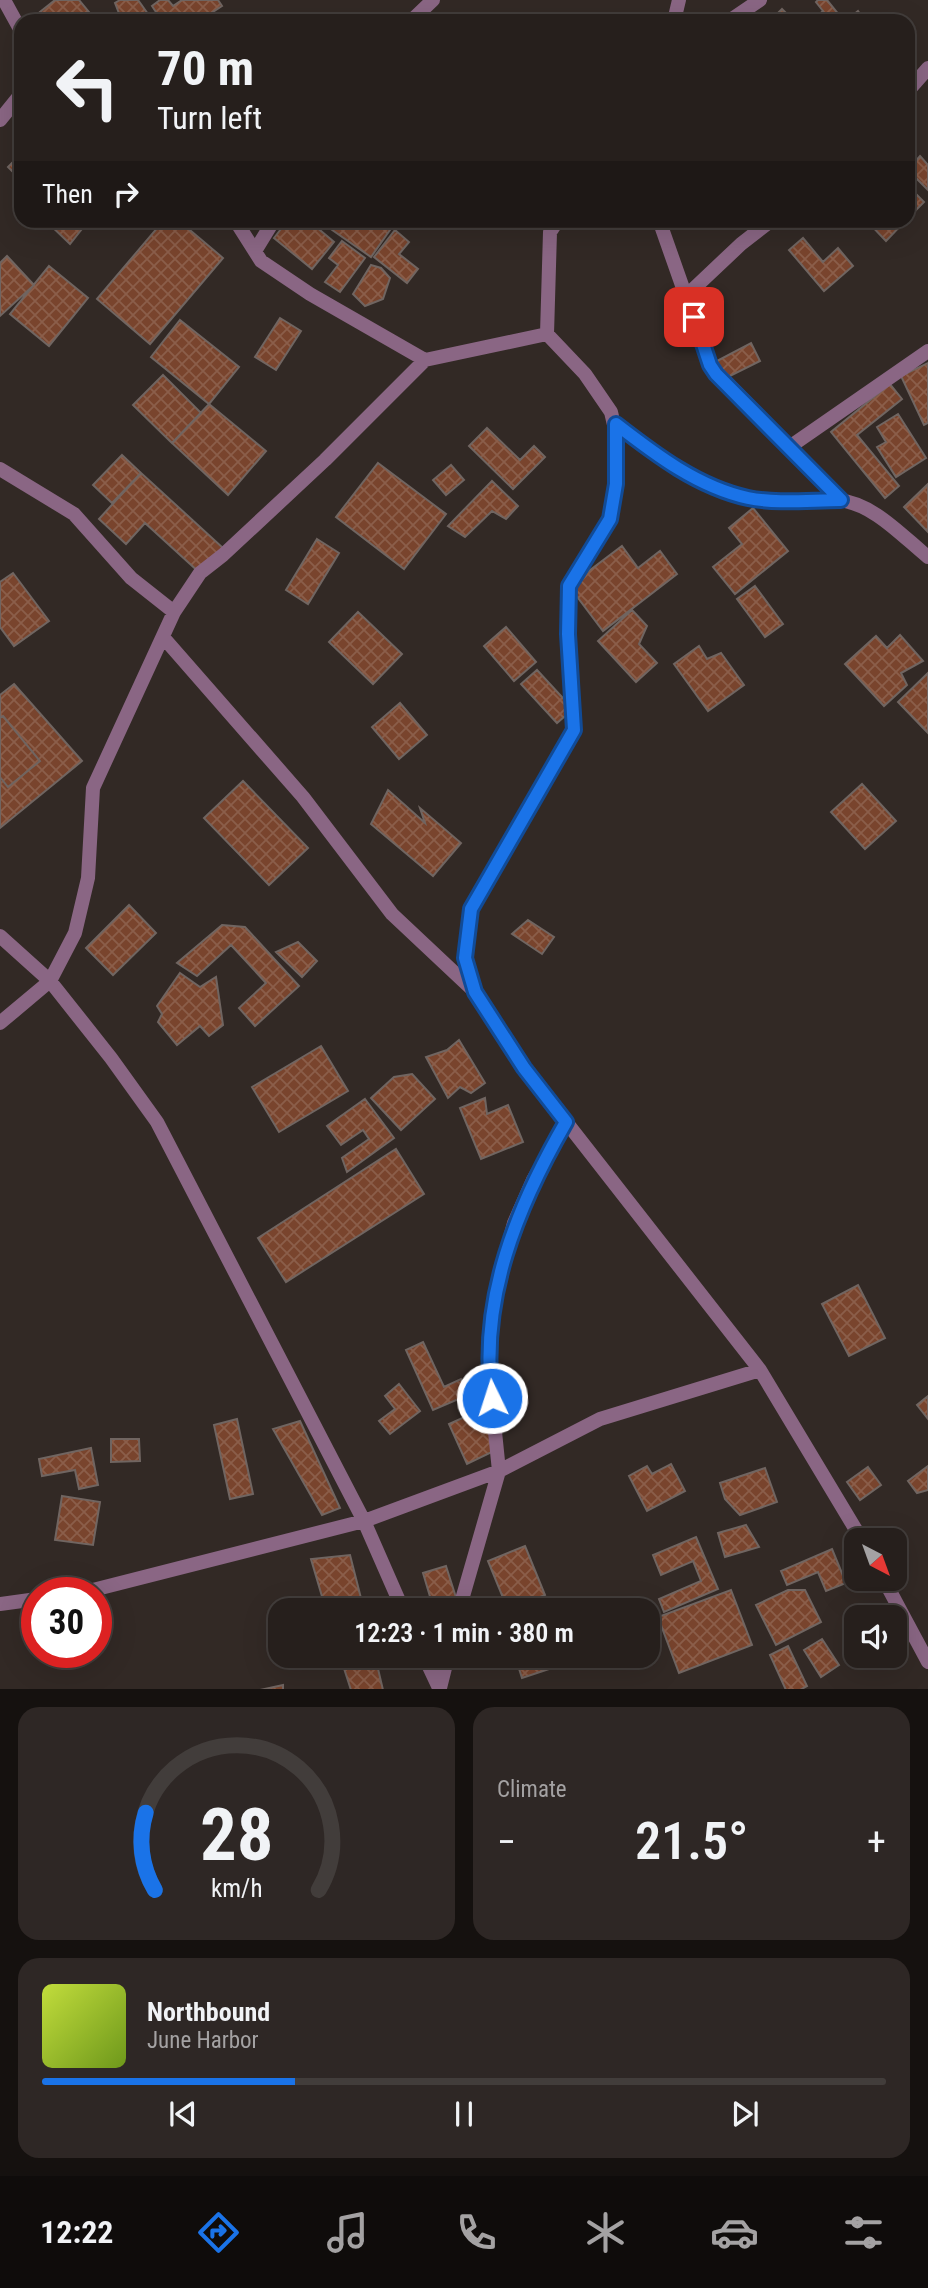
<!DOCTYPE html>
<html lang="en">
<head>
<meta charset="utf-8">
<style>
  body { margin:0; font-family:"Roboto Condensed",sans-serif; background:#2e2725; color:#f1f3f6; height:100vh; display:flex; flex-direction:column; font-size:26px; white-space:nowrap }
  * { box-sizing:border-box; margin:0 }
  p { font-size:23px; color:#a4a2a3 }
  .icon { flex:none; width:38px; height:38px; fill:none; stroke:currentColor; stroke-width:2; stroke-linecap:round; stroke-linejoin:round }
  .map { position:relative; height:1689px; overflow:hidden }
  .drawer { display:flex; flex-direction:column; gap:18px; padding:18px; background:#15110f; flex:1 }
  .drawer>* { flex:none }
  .guide { position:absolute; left:14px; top:14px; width:901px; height:214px; border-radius:21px; box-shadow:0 7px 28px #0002,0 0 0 2px #423d3b; background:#261f1c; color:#f1f3f6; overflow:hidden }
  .needle { width:46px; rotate:139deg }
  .buttons { position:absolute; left:844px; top:1528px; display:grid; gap:14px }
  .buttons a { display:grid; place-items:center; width:63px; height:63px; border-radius:14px; background:#261f1c; box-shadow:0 7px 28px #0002,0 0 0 2px #423d3b; font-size:35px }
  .speed { position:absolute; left:21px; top:1577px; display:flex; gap:14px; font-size:35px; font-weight:700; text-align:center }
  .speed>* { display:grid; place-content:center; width:91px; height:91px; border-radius:50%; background:#261f1c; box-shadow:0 7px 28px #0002,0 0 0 2px #423d3b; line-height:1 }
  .speed .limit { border:10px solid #d22; background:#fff; color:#111 }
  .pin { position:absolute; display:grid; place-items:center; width:60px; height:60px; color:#fff; margin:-30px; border-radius:14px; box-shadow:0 4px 10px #0006 }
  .me { position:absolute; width:77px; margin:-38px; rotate:356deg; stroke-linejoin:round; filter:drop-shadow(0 0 5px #0008) }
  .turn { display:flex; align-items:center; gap:24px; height:147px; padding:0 28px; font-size:32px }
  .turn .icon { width:91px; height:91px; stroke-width:2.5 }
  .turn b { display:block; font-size:49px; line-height:60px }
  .then { display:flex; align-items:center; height:66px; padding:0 28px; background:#0003; gap:14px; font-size:26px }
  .big { font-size:52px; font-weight:600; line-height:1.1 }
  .drawer .card { flex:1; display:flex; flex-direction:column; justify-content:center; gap:10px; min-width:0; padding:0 24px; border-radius:21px; background:#2e2725 }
  .drawer .dial { align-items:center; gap:0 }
  .dial svg { height:182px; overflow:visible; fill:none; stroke:#423d3b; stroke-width:7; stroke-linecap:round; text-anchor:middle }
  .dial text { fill:#f1f3f6; stroke:none }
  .song { display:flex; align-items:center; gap:21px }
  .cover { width:84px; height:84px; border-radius:10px; background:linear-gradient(135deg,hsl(70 70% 55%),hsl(80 70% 35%)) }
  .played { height:7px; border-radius:4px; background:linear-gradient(90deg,#1a73e8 30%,#423d3b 30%) }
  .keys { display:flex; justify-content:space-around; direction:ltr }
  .heat { display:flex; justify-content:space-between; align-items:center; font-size:38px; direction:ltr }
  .drawer .tiles { flex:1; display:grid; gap:18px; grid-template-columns:1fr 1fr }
  .card:last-child { grid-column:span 2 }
  .trip { position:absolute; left:268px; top:1598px; width:392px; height:70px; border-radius:21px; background:#261f1c; box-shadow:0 7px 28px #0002,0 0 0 2px #423d3b; font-weight:600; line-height:70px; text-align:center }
  .tab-bar { display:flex; height:112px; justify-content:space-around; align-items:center; background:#0f0c0b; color:#a4a2a3 }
  .tab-bar .icon { width:49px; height:49px }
  .tab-bar .active { color:#1a73e8 }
  .tab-bar b { font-size:32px; color:#f1f3f6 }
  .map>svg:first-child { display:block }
  .building { fill:url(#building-cross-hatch); stroke:#706561; stroke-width:2 }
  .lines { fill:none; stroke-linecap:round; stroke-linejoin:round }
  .minor { stroke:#8a6684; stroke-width:14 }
  .route-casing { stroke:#114b97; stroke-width:18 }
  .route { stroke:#1a73e8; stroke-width:12 }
</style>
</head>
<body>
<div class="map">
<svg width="928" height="1690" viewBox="0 0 928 1690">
  <defs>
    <pattern id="building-cross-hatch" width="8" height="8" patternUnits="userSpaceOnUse" patternTransform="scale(1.75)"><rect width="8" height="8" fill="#79442d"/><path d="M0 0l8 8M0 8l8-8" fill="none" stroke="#8b5e4a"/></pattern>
  </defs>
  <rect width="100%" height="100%" fill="#322925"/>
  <path class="building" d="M55,0H79L89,12L71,19L73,21H47L40,12Z
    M120,0H138L153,21H122L115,3Z
    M160,0H168L173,6L182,0H218L222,6L199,21H162L152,6Z
    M818,0H827L844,21H820L816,17L823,11L816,2Z
    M782,9L794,21H770Z
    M858,11L865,21H846Z
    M606,15L610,21H595Z
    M21,154V180L8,167Z
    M920,156L928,165V190L908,170Z
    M908,186L924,202L908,218Z
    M45,220H89L70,244Z
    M164,220H178L223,258L150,344L97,299Z
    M288,220H308L334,242L312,269L274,238Z
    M328,220H354L360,225L363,220H397L371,257L325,225Z
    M866,220H906L886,241Z
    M395,230L409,242L399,254L418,269L407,283L374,257Z
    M803,238L823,262L838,248L853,266L824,291L789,250Z
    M342,241L365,258L340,292L325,282L338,265L329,258Z
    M7,256L34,285L0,316V263Z
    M371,265L381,268L390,278L383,299L365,306L353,294Z
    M49,266L88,298L49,346L10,314Z
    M280,318L301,331L276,370L255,357Z
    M180,320L239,367L209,404L151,357Z
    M751,343L760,361L726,378L717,361Z
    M928,363V423L924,425L901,376Z
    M163,375L201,413L172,443L133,405Z
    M890,384L902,399L857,435L899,486L885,498L831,432Z
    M209,404L266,451L228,495L172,443Z
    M898,414L926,458L896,477L877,447L886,442L877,427Z
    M487,428L520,460L534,446L545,457L513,489L469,446Z
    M122,455L141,473L112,503L93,485Z
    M378,463L446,514L404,569L336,517Z
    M451,465L464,480L446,495L433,480Z
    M141,473L223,548L200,573L145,523L126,544L99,519Z
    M492,481L518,506L506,519L492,511L465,537L448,526Z
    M928,484V532L904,507Z
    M753,508L788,551L735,594L713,567L742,544L729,528Z
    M317,539L339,553L308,604L286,590Z
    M622,546L638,568L660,551L677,574L603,631L569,586Z
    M13,573L49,621L14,646L0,627V582Z
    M755,586L783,624L765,637L737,599Z
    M632,610L647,626L639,644L657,663L636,682L598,641Z
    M358,612L402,654L373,684L329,642Z
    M506,627L536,662L514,681L484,646Z
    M900,635L923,661L901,673L907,685L884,706L845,664L876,636L887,648Z
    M699,646L707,659L721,653L744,685L708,711L674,664Z
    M537,670L573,709L557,723L521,684Z
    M928,673V733L898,702Z
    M14,684L82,761L0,828V695Z
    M400,703L427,735L399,759L372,727Z
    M3,716L40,761L8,787L0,777V718Z
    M243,781L308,848L269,885L204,818Z
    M862,784L896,821L865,849L831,812Z
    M388,790L425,823L420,808L461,843L433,876L371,824Z
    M129,905L156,933L113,975L86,948Z
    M528,920L554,937L542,954L512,934Z
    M222,925L245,927L299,986L255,1026L239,1008L266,983L231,945L197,976L177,963Z
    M298,942L317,961L302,977L276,952Z
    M180,973L200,987L216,977L223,1025L209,1036L200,1026L177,1045L158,1022L162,1014L157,1006Z
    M459,1040L485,1083L471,1093L460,1087L448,1098L426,1057L447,1050Z
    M321,1046L348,1091L279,1132L252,1087Z
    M412,1074L435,1099L401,1130L371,1098L394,1077Z
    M485,1098L487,1114L508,1105L523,1142L481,1159L460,1108Z
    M365,1099L394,1138L347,1172L342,1158L369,1139L363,1130L341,1145L327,1126Z
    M396,1149L424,1194L286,1282L258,1238Z
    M858,1285L885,1338L849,1356L822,1304Z
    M423,1342L444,1387L461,1379L468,1395L433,1410L406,1350Z
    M399,1384L420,1411L390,1434L379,1421L395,1409L385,1396Z
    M928,1396V1419L917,1405Z
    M480,1410L498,1449L467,1464L449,1424Z
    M237,1419L253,1494L230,1499L214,1425Z
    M300,1421L340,1508L322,1515L273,1429Z
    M111,1439H139L140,1461L111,1462Z
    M91,1448L98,1485L79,1489L75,1470L42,1476L39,1459Z
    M671,1464L685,1491L647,1511L629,1476L647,1466L652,1474Z
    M928,1466V1490L917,1493L908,1481Z
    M868,1467L881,1485L860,1500L847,1482Z
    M765,1468L777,1502L740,1515L725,1499L720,1483Z
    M62,1496L100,1502L93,1545L55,1540Z
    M746,1525L759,1547L725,1557L718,1533Z
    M696,1537L718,1589L664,1612L659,1599L701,1581L693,1561L661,1575L653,1555Z
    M525,1546L545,1595L508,1610L488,1561Z
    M832,1549L846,1583L826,1591L818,1572L787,1585L781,1571Z
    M350,1555L364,1610H326L311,1559Z
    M446,1566L460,1610H434L423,1573Z
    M731,1590L752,1645L679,1673L658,1617Z
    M788,1590H805L821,1622L776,1645L756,1605Z
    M822,1639L839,1665L821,1677L804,1650Z
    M788,1646L807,1686L800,1690H786L770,1655Z
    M340,1656H375L383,1690H351Z
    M515,1656H568L570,1662L522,1678Z
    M283,1685V1690H260Z"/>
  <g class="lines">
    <path class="minor" d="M4,0L21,31
      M411,21L433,0
      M674,21L679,0
      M729,21L760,0
      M908,91L928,68
      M0,120L21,94
      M235,220L261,261L310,294L425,360L547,334
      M659,220L710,365L841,500
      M255,251L274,220
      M686,296L741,244L772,220
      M616,424C656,455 697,485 747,497C775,504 808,498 838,500C873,503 902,536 928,557
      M788,448L928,351
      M0,469L74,514L131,578L174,612
      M163,637L303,797L392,914L475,992L524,1068L760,1370L862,1540
      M0,936L50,981L111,1058L157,1122L364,1521L403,1610
      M475,991L465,958L471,909L574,730L568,634L569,586L609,519L616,484L618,442L611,412L585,374L547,334L550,232L558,220
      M0,1023L50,981L75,933L88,878L93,788L174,612L200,573L223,555L325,460L425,360
      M883,1578L928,1662
      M85,1592L364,1521L499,1471L600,1419L760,1370
      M0,1604L37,1599
      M459,1610L499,1471L489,1373L494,1297L514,1223L533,1180L566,1122
      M424,1656L440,1690
      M440,1688L448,1656"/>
  </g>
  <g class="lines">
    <g class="route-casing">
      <path id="route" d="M492,1398C479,1299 517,1207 566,1122L524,1068L475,992L465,958L471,909L574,730L568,634L569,586L610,519L616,484V424C656,455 698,487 748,498C777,504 811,500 841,500L716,374L710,365L694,317"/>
    </g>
    <use href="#route" class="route"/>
  </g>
</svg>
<div class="buttons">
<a><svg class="needle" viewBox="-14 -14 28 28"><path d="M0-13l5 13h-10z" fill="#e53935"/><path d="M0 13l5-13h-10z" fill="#a4a2a3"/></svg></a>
<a><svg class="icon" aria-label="sound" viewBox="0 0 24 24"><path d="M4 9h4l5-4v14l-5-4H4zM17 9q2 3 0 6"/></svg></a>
</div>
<div class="speed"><div class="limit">30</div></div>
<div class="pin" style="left:694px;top:317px;background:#d93025"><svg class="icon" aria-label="arrive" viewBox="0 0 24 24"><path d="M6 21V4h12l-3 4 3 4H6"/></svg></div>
<svg class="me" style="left:492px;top:1398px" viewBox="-20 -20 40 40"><circle r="17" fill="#1a73e8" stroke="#fff" stroke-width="3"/><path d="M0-11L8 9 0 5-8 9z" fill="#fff"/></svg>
<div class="trip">12:23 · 1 min · 380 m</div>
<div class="guide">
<div class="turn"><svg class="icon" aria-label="left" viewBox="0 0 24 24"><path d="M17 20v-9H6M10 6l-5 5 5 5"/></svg><div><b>70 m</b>Turn left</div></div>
<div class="then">Then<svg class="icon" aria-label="right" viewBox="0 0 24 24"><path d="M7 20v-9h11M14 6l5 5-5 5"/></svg></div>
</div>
</div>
<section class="drawer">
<div class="tiles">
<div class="card dial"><svg viewBox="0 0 100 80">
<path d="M14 69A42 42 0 1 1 86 69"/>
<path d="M14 69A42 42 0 0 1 10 35" stroke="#1a73e8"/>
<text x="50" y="56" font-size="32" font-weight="700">28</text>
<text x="50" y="72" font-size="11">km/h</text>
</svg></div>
<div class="card"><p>Climate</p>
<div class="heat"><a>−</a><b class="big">21.5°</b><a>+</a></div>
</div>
<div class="card">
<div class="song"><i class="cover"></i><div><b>Northbound</b><p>June Harbor</p></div></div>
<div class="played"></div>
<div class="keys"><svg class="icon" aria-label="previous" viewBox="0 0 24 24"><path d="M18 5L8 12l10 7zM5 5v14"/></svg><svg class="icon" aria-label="pause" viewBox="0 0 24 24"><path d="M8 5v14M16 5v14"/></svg><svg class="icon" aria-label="next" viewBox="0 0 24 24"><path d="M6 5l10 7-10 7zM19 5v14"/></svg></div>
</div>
</div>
</section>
<nav class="tab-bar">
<b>12:22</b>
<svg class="icon active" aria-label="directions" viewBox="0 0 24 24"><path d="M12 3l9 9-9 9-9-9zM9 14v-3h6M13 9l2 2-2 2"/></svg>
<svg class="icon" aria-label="music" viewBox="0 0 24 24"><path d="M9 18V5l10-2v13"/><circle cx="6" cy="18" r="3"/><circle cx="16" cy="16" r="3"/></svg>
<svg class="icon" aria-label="phone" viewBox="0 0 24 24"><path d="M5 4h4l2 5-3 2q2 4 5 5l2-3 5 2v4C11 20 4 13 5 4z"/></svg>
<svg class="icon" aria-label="climate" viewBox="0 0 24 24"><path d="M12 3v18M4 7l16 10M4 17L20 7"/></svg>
<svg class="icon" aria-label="car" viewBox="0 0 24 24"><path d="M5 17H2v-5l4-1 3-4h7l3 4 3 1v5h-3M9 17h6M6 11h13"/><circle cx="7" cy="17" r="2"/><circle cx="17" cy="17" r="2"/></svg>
<svg class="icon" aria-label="filters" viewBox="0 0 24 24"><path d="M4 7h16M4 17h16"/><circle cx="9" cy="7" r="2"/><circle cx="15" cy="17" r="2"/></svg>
</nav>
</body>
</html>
